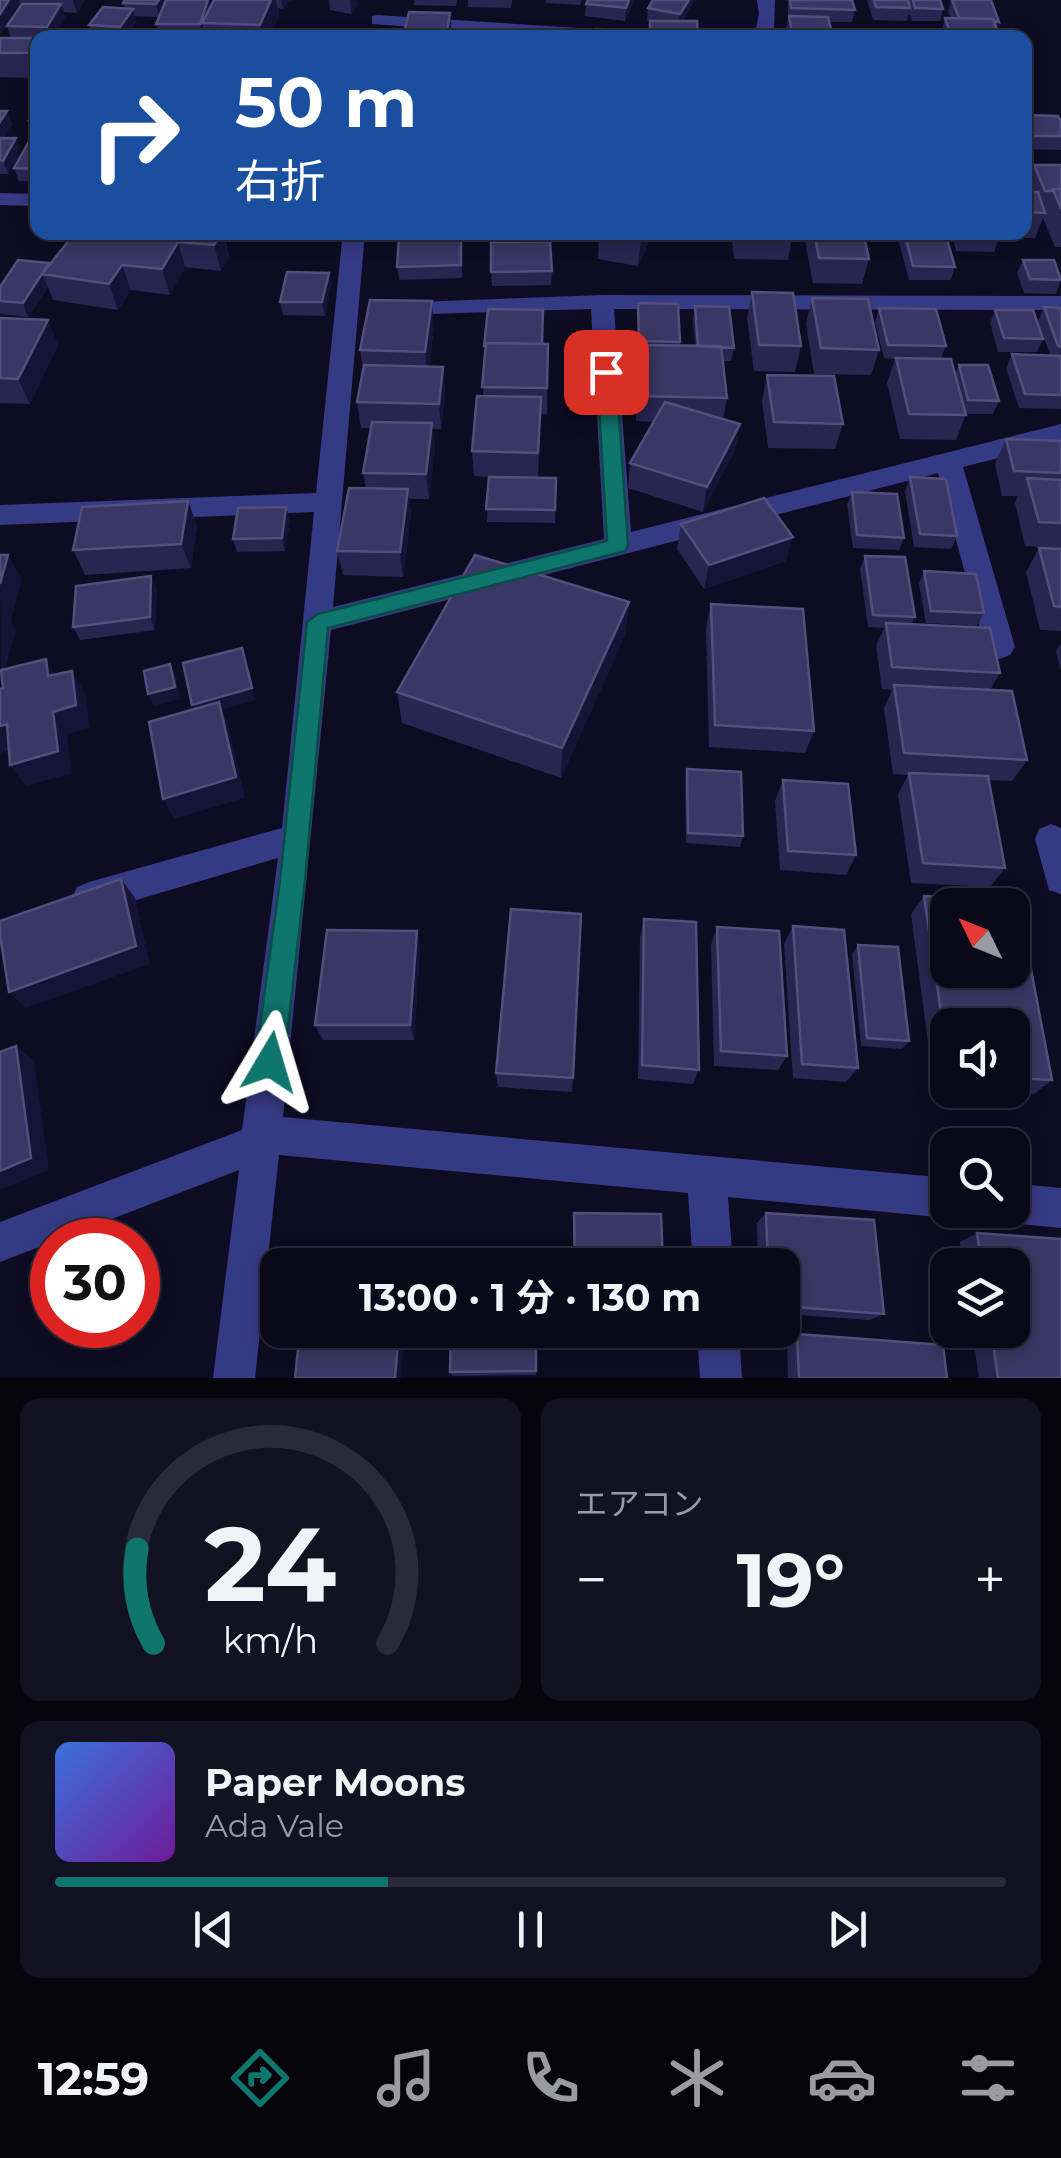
<!DOCTYPE html>
<html lang="ja">
<head>
<meta charset="utf-8">
<style>
  body { margin:0; font-family:Montserrat,"Noto Sans JP",sans-serif; background:#131223; color:#f1f3f6; height:100vh; display:flex; flex-direction:column; font-size:38px; white-space:nowrap }
  * { box-sizing:border-box; margin:0 }
  p { font-size:32px; color:#999aa2 }
  .icon { flex:none; width:55px; height:55px; fill:none; stroke:currentColor; stroke-width:2; stroke-linecap:round; stroke-linejoin:round }
  .map { position:relative; height:1378px; overflow:hidden }
  .details { display:flex; flex-direction:column; gap:20px; padding:20px; background:#06050e; flex:1 }
  .details>* { flex:none }
  .banner { position:absolute; left:30px; top:30px; width:1002px; height:210px; border-radius:20px; box-shadow:0 5px 15px #0003,0 0 0 2px #2a2a39; background:#1a4fa0; color:#fff; overflow:hidden }
  .needle { width:65px; rotate:313deg }
  .tools { position:absolute; left:930px; top:888px; display:grid; gap:20px }
  .tools a { display:grid; place-items:center; width:100px; height:100px; border-radius:20px; background:#0a091a; box-shadow:0 5px 15px #0003,0 0 0 2px #2a2a39; font-size:50px }
  .speed { position:absolute; left:30px; top:1218px; display:flex; gap:20px; font-size:50px; font-weight:700; text-align:center }
  .speed>* { display:grid; place-content:center; width:130px; height:130px; border-radius:50%; background:#0a091a; box-shadow:0 5px 15px #0003,0 0 0 2px #2a2a39; line-height:1 }
  .speed .limit { border:15px solid #d22; background:#fff; color:#111 }
  .pin { position:absolute; display:grid; place-items:center; width:85px; height:85px; color:#fff; margin:-42px; border-radius:20px; box-shadow:0 5px 15px #0006 }
  .me { position:absolute; width:110px; margin:-55px; rotate:7deg; stroke-linejoin:round; filter:drop-shadow(0 0 8px #0008) }
  .turn { display:flex; align-items:center; gap:35px; height:210px; padding:0 40px; font-size:45px }
  .turn .icon { width:130px; height:130px; stroke-width:2.5 }
  .turn b { display:block; font-size:70px; line-height:85px }
  .big { font-size:75px; font-weight:700; line-height:1.1 }
  .details .tile { flex:1; display:flex; flex-direction:column; justify-content:center; gap:15px; min-width:0; padding:0 35px; border-radius:20px; background:#131223 }
  .details .dial { align-items:center; gap:0 }
  .dial svg { height:260px; overflow:visible; fill:none; stroke:#2a2a39; stroke-width:7; stroke-linecap:round; text-anchor:middle }
  .dial text { fill:#f1f3f6; stroke:none }
  .song { display:flex; align-items:center; gap:30px }
  .cover { width:120px; height:120px; border-radius:15px; background:linear-gradient(135deg,hsl(220 70% 55%),hsl(280 70% 35%)) }
  .played { height:10px; border-radius:5px; background:linear-gradient(90deg,#0f766e 35%,#2a2a39 35%) }
  .keys { display:flex; justify-content:space-around; direction:ltr }
  .heat { display:flex; justify-content:space-between; align-items:center; font-size:55px; direction:ltr }
  .details .tiles { flex:1; display:grid; gap:20px; grid-template-columns:1fr 1fr }
  .tile:last-child { grid-column:span 2 }
  .trip { position:absolute; left:260px; top:1248px; width:540px; height:100px; border-radius:20px; background:#0a091a; box-shadow:0 5px 15px #0003,0 0 0 2px #2a2a39; font-weight:700; line-height:100px; text-align:center }
  .dock { display:flex; height:160px; justify-content:space-around; align-items:center; background:#04040a; color:#999aa2 }
  .dock .icon { width:70px; height:70px }
  .dock .on { color:#0f766e }
  .dock b { font-size:45px; color:#f1f3f6 }
  .map>svg:first-child { display:block }
  .lines { fill:none; stroke-linecap:round; stroke-linejoin:round }
  .minor { fill:#353a84; fill-rule:evenodd }
  .wall { fill:#292551 }
  .shaded-wall { fill:#161336 }
  .building { fill:#3a3764; stroke:#524f7c; stroke-width:2.5; fill-rule:evenodd }
  .route { fill:#0f766e; stroke:#0a4d48; stroke-width:2.5 }
</style>
</head>
<body>
<div class="map">
<svg width="1061" height="1378" viewBox="0 0 1061 1378">
  <rect width="100%" height="100%" fill="#0e0c22"/>
  <g class="lines">
    <path class="minor" d="M757,0H775L774,29L821,33L830,38H754L759,14Z
      M378,15L656,33L665,38H567L372,24V16Z
      M0,193L38,194V206L0,205Z
      M343,232H365L333,607L604,539L591,309L394,315L383,308L386,303L602,295L1061,296V310L614,309L631,532L1061,424V442L963,467L1015,647L1010,655L1000,659L990,655L985,647L938,473L331,630L283,1117L948,1178V1210L962,1212L948,1218L728,1197L733,1265H693L688,1193L279,1155L255,1378H213L239,1170L0,1262V1222L242,1130L278,858L89,914L77,909L72,898L77,887L89,882L282,828L314,512L0,525V505L316,493Z
      M1051,824L1061,828V894L1049,890L1035,839L1039,829Z
      M1012,1183L1061,1188V1228L1012,1223L998,1217L995,1210H1012Z
      M697,1330H739L742,1378H700Z"/>
  </g>
  <path class="wall" d="M19,0H85L77,13L63,12L65,17L53,38H38V78L0,77V38H11L7,26L21,5Z
    M163,0L164,5L210,7L213,0H295L288,2L283,9L278,8L279,16L270,38H205L204,34L203,37H160L156,24L159,17L134,16L136,22L125,38H93L89,25L125,8L123,3Z
    M329,0H357L358,5L351,14L330,10Z
    M414,0H457L456,6L414,5Z
    M468,0H512L511,8L468,7Z
    M546,0H582L580,5L546,3Z
    M634,0L625,21L585,16L586,4Z
    M653,0H695L682,21L698,38H648L650,21H647L648,8Z
    M785,0H852L855,10L852,22H830L833,38H785L788,18V1Z
    M867,0H940L943,9L940,21H912L909,13L907,21L873,20Z
    M951,0H991L999,22L997,29L1000,38H940L945,18H951L948,11Z
    M38,106V182L19,181L14,168L36,138L29,120Z
    M0,111H7L12,124L3,138L21,152L8,174H0Z
    M1025,115L1061,122V150L1025,149Z
    M1034,165H1061V247H1055L1043,218L1035,238H999L994,252L956,251L951,232H1025V192H1035L1029,178Z
    M223,232L229,257L221,271L185,267L170,295L131,290L118,310L53,300L48,287L28,317L0,314V287L50,264Z
    M492,232H579V241L492,238Z
    M599,232H653L638,266L598,259Z
    M731,232H793L788,260L734,259Z
    M807,232H863L869,259L862,284L813,283L805,241Z
    M900,232H945L955,267L951,280H909L898,239Z
    M461,236L462,278L399,280L397,267Z
    M1023,260L1061,279L1056,294L1024,293L1017,273Z
    M552,271L551,285L492,286L491,272Z
    M329,273L331,286L325,316L283,315L280,302Z
    M752,292L801,346L795,372L754,371L747,318Z
    M812,298L879,350L871,375L814,374L806,324Z
    M638,303L680,342V345H695L693,320L695,306L734,348L731,361H723L727,398L723,419L740,424L735,450L703,512L628,488L630,463L654,422L636,421L635,370L638,345Z
    M1044,307L1061,308V409L1019,408L1006,368L1012,354L1050,355L1038,321Z
    M879,308L946,346L941,358L955,374L959,365L999,401L993,414H966L956,440L900,439L887,383L895,359L884,358L875,322Z
    M995,310L1043,339L1037,352H998L990,323Z
    M0,318L58,345L30,404L0,403Z
    M434,327L429,366L443,367L445,392L441,429H433L435,449L429,499H409L411,514L403,577L343,575L337,551L366,488L363,473L371,428H361L357,402L363,369L360,350Z
    M548,344L547,414H540L538,478H556L555,523L487,522L489,477L474,476L472,451L483,396L484,346Z
    M767,375L843,424L835,449L768,448L762,401Z
    M1006,439L1061,441V548L1025,546L1015,503L1018,496H1002L995,464Z
    M910,477L957,536L951,549L914,547L905,491Z
    M852,492L904,538L899,550L853,548L847,505Z
    M188,501L197,526L191,568L85,575L73,550Z
    M290,520L285,551L237,552L233,539Z
    M681,524L786,561L704,589L677,549Z
    M1039,548L1061,549V631L1040,630L1026,572Z
    M865,556L915,617L911,624L1000,673L990,690L1027,760L1012,781L988,780L1005,868L990,887L911,883L898,794L908,775L893,774L884,708L892,690L882,689L876,646L884,628L868,627L860,569Z
    M924,571L984,613L977,626L926,623L919,584Z
    M157,588L155,630L80,640L73,627Z
    M629,602L625,635L561,778L402,723L397,692Z
    M711,604L814,731L805,753L709,747L706,628Z
    M1061,643V671L1056,651Z
    M687,769L743,836L740,847L686,843L685,780Z
    M783,780L856,855L846,875L780,870L775,801Z
    M924,896L1052,1080L1034,1094L972,1090H1012V1025H948V1088H934L911,914Z
    M644,919L699,1070L693,1084L638,1079L640,937Z
    M793,926L858,1068L846,1082L793,1078L784,944Z
    M717,927L787,1056L778,1070L714,1066L711,945Z
    M858,945L909,1041L902,1049L861,1046L852,954Z
    M420,949L414,1040H323L315,1025Z
    M496,1073L573,1078L572,1092L498,1087Z
    M574,1213L663,1265H573V1223Z
    M766,1213L884,1314L870,1320L782,1314V1265H758L757,1223Z
    M977,1233L1061,1239V1378H979L972,1330H1012V1265H963L960,1242Z
    M536,1330V1375L453,1376L450,1372Z
    M574,1330H667V1331L661,1336H574Z
    M797,1334L947,1378H788L787,1339Z"/>
  <path class="shaded-wall" d="M9,0H19L20,3L0,34V14Z
    M73,0H85L77,13Z
    M159,0H163L165,8L159,17L156,4Z
    M209,0L212,12L202,23L204,34L203,37L200,24Z
    M271,0H276L279,16L270,38H262L260,25Z
    M281,0H295L288,2L283,9Z
    M350,0H357L358,5L351,14Z
    M629,0H634L625,21L626,8Z
    M689,0H695L694,2L678,26L680,14Z
    M61,4L65,17L53,38H50L47,27Z
    M133,9L136,22L125,38H123L120,27Z
    M450,13L452,38H446Z
    M7,111L12,124L0,143V122Z
    M16,138L21,152L8,174L3,161Z
    M221,232L229,257L221,271L214,245Z
    M644,232H653L638,266L641,240Z
    M178,242L185,267L170,295L162,269Z
    M122,265L131,290L118,310L109,284Z
    M329,273L331,286L325,316L322,302Z
    M42,274L48,287L28,317L23,303Z
    M432,301L434,327L427,377L425,352Z
    M48,320L58,345L30,404L18,379Z
    M443,367L445,392L441,429L439,404Z
    M432,423L435,449L429,499L426,474Z
    M740,424L735,450L703,512L707,487Z
    M408,489L411,514L403,577L400,552Z
    M188,501L197,526L191,568L181,544Z
    M286,507L290,520L285,551L282,538Z
    M793,537L786,561L704,589L709,565Z
    M8,555L22,579L11,622L16,630L1,685L0,584Z
    M151,576L157,588L155,630L150,617Z
    M629,602L625,635L561,778L562,748Z
    M242,648L256,700L222,710L228,724L245,798L174,819L163,799L198,717L192,705Z
    M46,659L60,682L48,676Z
    M170,664L176,676L180,699L154,706L148,694Z
    M72,671L85,693L90,728L67,734L72,773L26,786L10,765L53,712Z
    M7,724L22,746L0,753V726Z
    M121,879L135,898L150,964L26,1008L9,992Z
    M417,931L420,949L414,1040L410,1025Z
    M16,1046L34,1061L49,1170L0,1190V1171Z
    M399,1330H405L401,1378H395Z"/>
  <path class="building" d="M0,0H9L0,14Z
    M125,0H159L156,4L123,3Z
    M166,0H208L200,24H156Z
    M214,0H271L260,25L202,23Z
    M588,0H629L626,8L586,4Z
    M653,0H689L680,14L648,8Z
    M790,0H852L855,10L791,8Z
    M874,0H908L910,8L876,7Z
    M913,0H940L943,9L915,8Z
    M952,0H991L999,22L994,21L993,19L959,18Z
    M22,4H61L47,27L7,26Z
    M103,7L133,9L120,27L89,25Z
    M409,12L450,13L446,38H403Z
    M789,16L828,17L833,38H793Z
    M945,18L993,19L1000,38H952Z
    M650,21H697L698,38H650Z
    M596,29L633,30V38H596Z
    M552,32H584V38H551Z
    M860,34L896,35V38H861Z
    M0,38H38V53H0Z
    M38,106V120H29Z
    M0,111H7L0,122Z
    M1025,115L1058,116L1061,122V136H1025Z
    M0,138H16L3,161L0,160Z
    M31,138L38,139V169L14,168Z
    M1034,165H1061V189H1053L1052,191H1045Z
    M1053,189H1061V209Z
    M1025,192H1038L1045,213L1025,212Z
    M76,232H221L214,245L178,242L162,269L122,265L109,284L42,274Z
    M599,232H644L641,240Z
    M739,232H793L794,234L739,233Z
    M814,232H863L869,259L819,258Z
    M904,232H945L955,267L913,266Z
    M461,236V265L397,267L399,237Z
    M550,241L552,271L491,272V242Z
    M18,260L49,263L23,303L0,301V287Z
    M1023,260H1054L1061,280L1030,279Z
    M287,272L329,273L322,302H280Z
    M752,292L793,293L801,346L759,345Z
    M812,298L868,299L879,350L821,348Z
    M370,300L432,301L425,352L360,350Z
    M638,303L678,304L680,342L639,341Z
    M695,306L729,307L734,348L698,346Z
    M1044,307L1061,308V347L1058,346Z
    M879,308L936,309L946,346L888,345Z
    M488,309L543,310L542,344L486,343V346H484Z
    M995,310H1033L1043,339L1004,338Z
    M0,318L48,320L18,379L0,378Z
    M486,343L548,344L547,388L482,387Z
    M637,345L721,346L727,398L639,396Z
    M1012,354L1061,356V395L1025,394Z
    M896,358L951,359L966,415L909,414Z
    M364,365L443,367L439,404L357,402Z
    M959,365H988L999,401L968,400Z
    M767,375L834,376L843,424L774,422Z
    M477,396L541,397L538,453L472,451Z
    M665,402L740,424L707,487L630,463Z
    M372,422L432,423L426,474L363,473Z
    M1006,439L1061,441V473L1014,471Z
    M489,477L556,478L555,510L486,509Z
    M910,477L946,479L957,536L920,534Z
    M1027,478L1061,480V523L1039,522Z
    M349,488L408,489L400,552L337,551Z
    M852,492L897,494L904,538L857,535Z
    M764,498L793,537L709,565L681,524Z
    M188,501L181,544L73,550L82,507Z
    M286,507L282,538L233,539L238,508Z
    M1039,548L1061,549V607L1054,606Z
    M0,555H8L0,584Z
    M475,555L629,602L562,748L397,692Z
    M865,556L905,557L915,617L873,615Z
    M924,571L976,574L984,613L931,611Z
    M151,576L150,617L73,627L76,586Z
    M711,604L803,609L814,731L715,725Z
    M886,623L990,628L1000,673L892,667Z
    M242,648L252,688L192,705L183,663Z
    M46,659L48,676L72,671L76,705L53,712L58,751L10,765L7,724L0,726V689L3,688L1,670Z
    M170,664L175,687L148,694L144,671Z
    M894,685L1012,691L1027,760L904,753Z
    M219,702L236,777L163,799L149,722Z
    M687,769L741,772L743,836L688,833Z
    M909,773L988,776L1005,868L923,863Z
    M783,780L848,784L856,855L788,851Z
    M121,879L136,946L9,992L0,935V921Z
    M924,896L1018,901L1052,1080L1012,1078V1025H948V1061ZM948,905H1012V970H948Z
    M511,909L581,914L573,1078L496,1073Z
    M644,919L696,922L699,1070L642,1065Z
    M793,926L844,930L858,1068L802,1064Z
    M717,927L779,931L787,1056L721,1051Z
    M327,930L417,931L410,1025H315Z
    M858,945L898,947L909,1041L867,1038Z
    M16,1046L31,1158L0,1171V1052Z
    M574,1213L661,1214L663,1265H575Z
    M766,1213L874,1220L884,1314L782,1306V1265H768Z
    M977,1233L1061,1239V1378H998L991,1330H1012V1265H982Z
    M455,1259H536V1265H454Z
    M300,1330H399L395,1378H295Z
    M451,1330H536V1371L450,1372Z
    M578,1330H667V1331Z
    M797,1334L943,1345L947,1378H799Z"/>
  <path class="route" d="M606,366L616,372L628,546L625,551L328,628L305,880L284,1062L279,1072L270,1076L260,1072L255,1062L280,880L307,622L318,614L607,541L597,372Z"/>
</svg>
<div class="tools">
<a><svg class="needle" viewBox="-14 -14 28 28"><path d="M0-13l5 13h-10z" fill="#e53935"/><path d="M0 13l5-13h-10z" fill="#999aa2"/></svg></a>
<a><svg class="icon" aria-label="sound" viewBox="0 0 24 24"><path d="M4 9h4l5-4v14l-5-4H4zM17 9q2 3 0 6"/></svg></a>
<a><svg class="icon" aria-label="search" viewBox="0 0 24 24"><circle cx="10" cy="10" r="6"/><path d="M15 15l6 6"/></svg></a>
<a><svg class="icon" aria-label="layers" viewBox="0 0 24 24"><path d="M12 4l9 5-9 5-9-5zM3 14l9 5 9-5"/></svg></a>
</div>
<div class="speed"><div class="limit">30</div></div>
<div class="pin" style="left:606px;top:372px;background:#d93025"><svg class="icon" aria-label="arrive" viewBox="0 0 24 24"><path d="M6 21V4h12l-3 4 3 4H6"/></svg></div>
<svg class="me" style="left:270px;top:1062px" viewBox="-20 -20 40 40"><path d="M0-17L14 15 0 8-14 15z" fill="#0f766e" stroke="#fff" stroke-width="4"/></svg>
<div class="trip">13:00 · 1 分 · 130 m</div>
<div class="banner">
<div class="turn"><svg class="icon" aria-label="right" viewBox="0 0 24 24"><path d="M7 20v-9h11M14 6l5 5-5 5"/></svg><div><b>50 m</b>右折</div></div>
</div>
</div>
<section class="details">
<div class="tiles">
<div class="tile dial"><svg viewBox="0 0 100 80">
<path d="M14 69A42 42 0 1 1 86 69"/>
<path d="M14 69A42 42 0 0 1 9 40" stroke="#0f766e"/>
<text x="50" y="56" font-size="32" font-weight="700">24</text>
<text x="50" y="72" font-size="11">km/h</text>
</svg></div>
<div class="tile"><p>エアコン</p>
<div class="heat"><a>−</a><b class="big">19°</b><a>+</a></div>
</div>
<div class="tile">
<div class="song"><i class="cover"></i><div><b>Paper Moons</b><p>Ada Vale</p></div></div>
<div class="played"></div>
<div class="keys"><svg class="icon" aria-label="previous" viewBox="0 0 24 24"><path d="M18 5L8 12l10 7zM5 5v14"/></svg><svg class="icon" aria-label="pause" viewBox="0 0 24 24"><path d="M8 5v14M16 5v14"/></svg><svg class="icon" aria-label="next" viewBox="0 0 24 24"><path d="M6 5l10 7-10 7zM19 5v14"/></svg></div>
</div>
</div>
</section>
<nav class="dock">
<b>12:59</b>
<svg class="icon on" aria-label="directions" viewBox="0 0 24 24"><path d="M12 3l9 9-9 9-9-9zM9 14v-3h6M13 9l2 2-2 2"/></svg>
<svg class="icon" aria-label="music" viewBox="0 0 24 24"><path d="M9 18V5l10-2v13"/><circle cx="6" cy="18" r="3"/><circle cx="16" cy="16" r="3"/></svg>
<svg class="icon" aria-label="phone" viewBox="0 0 24 24"><path d="M5 4h4l2 5-3 2q2 4 5 5l2-3 5 2v4C11 20 4 13 5 4z"/></svg>
<svg class="icon" aria-label="climate" viewBox="0 0 24 24"><path d="M12 3v18M4 7l16 10M4 17L20 7"/></svg>
<svg class="icon" aria-label="car" viewBox="0 0 24 24"><path d="M5 17H2v-5l4-1 3-4h7l3 4 3 1v5h-3M9 17h6M6 11h13"/><circle cx="7" cy="17" r="2"/><circle cx="17" cy="17" r="2"/></svg>
<svg class="icon" aria-label="filters" viewBox="0 0 24 24"><path d="M4 7h16M4 17h16"/><circle cx="9" cy="7" r="2"/><circle cx="15" cy="17" r="2"/></svg>
</nav>
</body>
</html>
